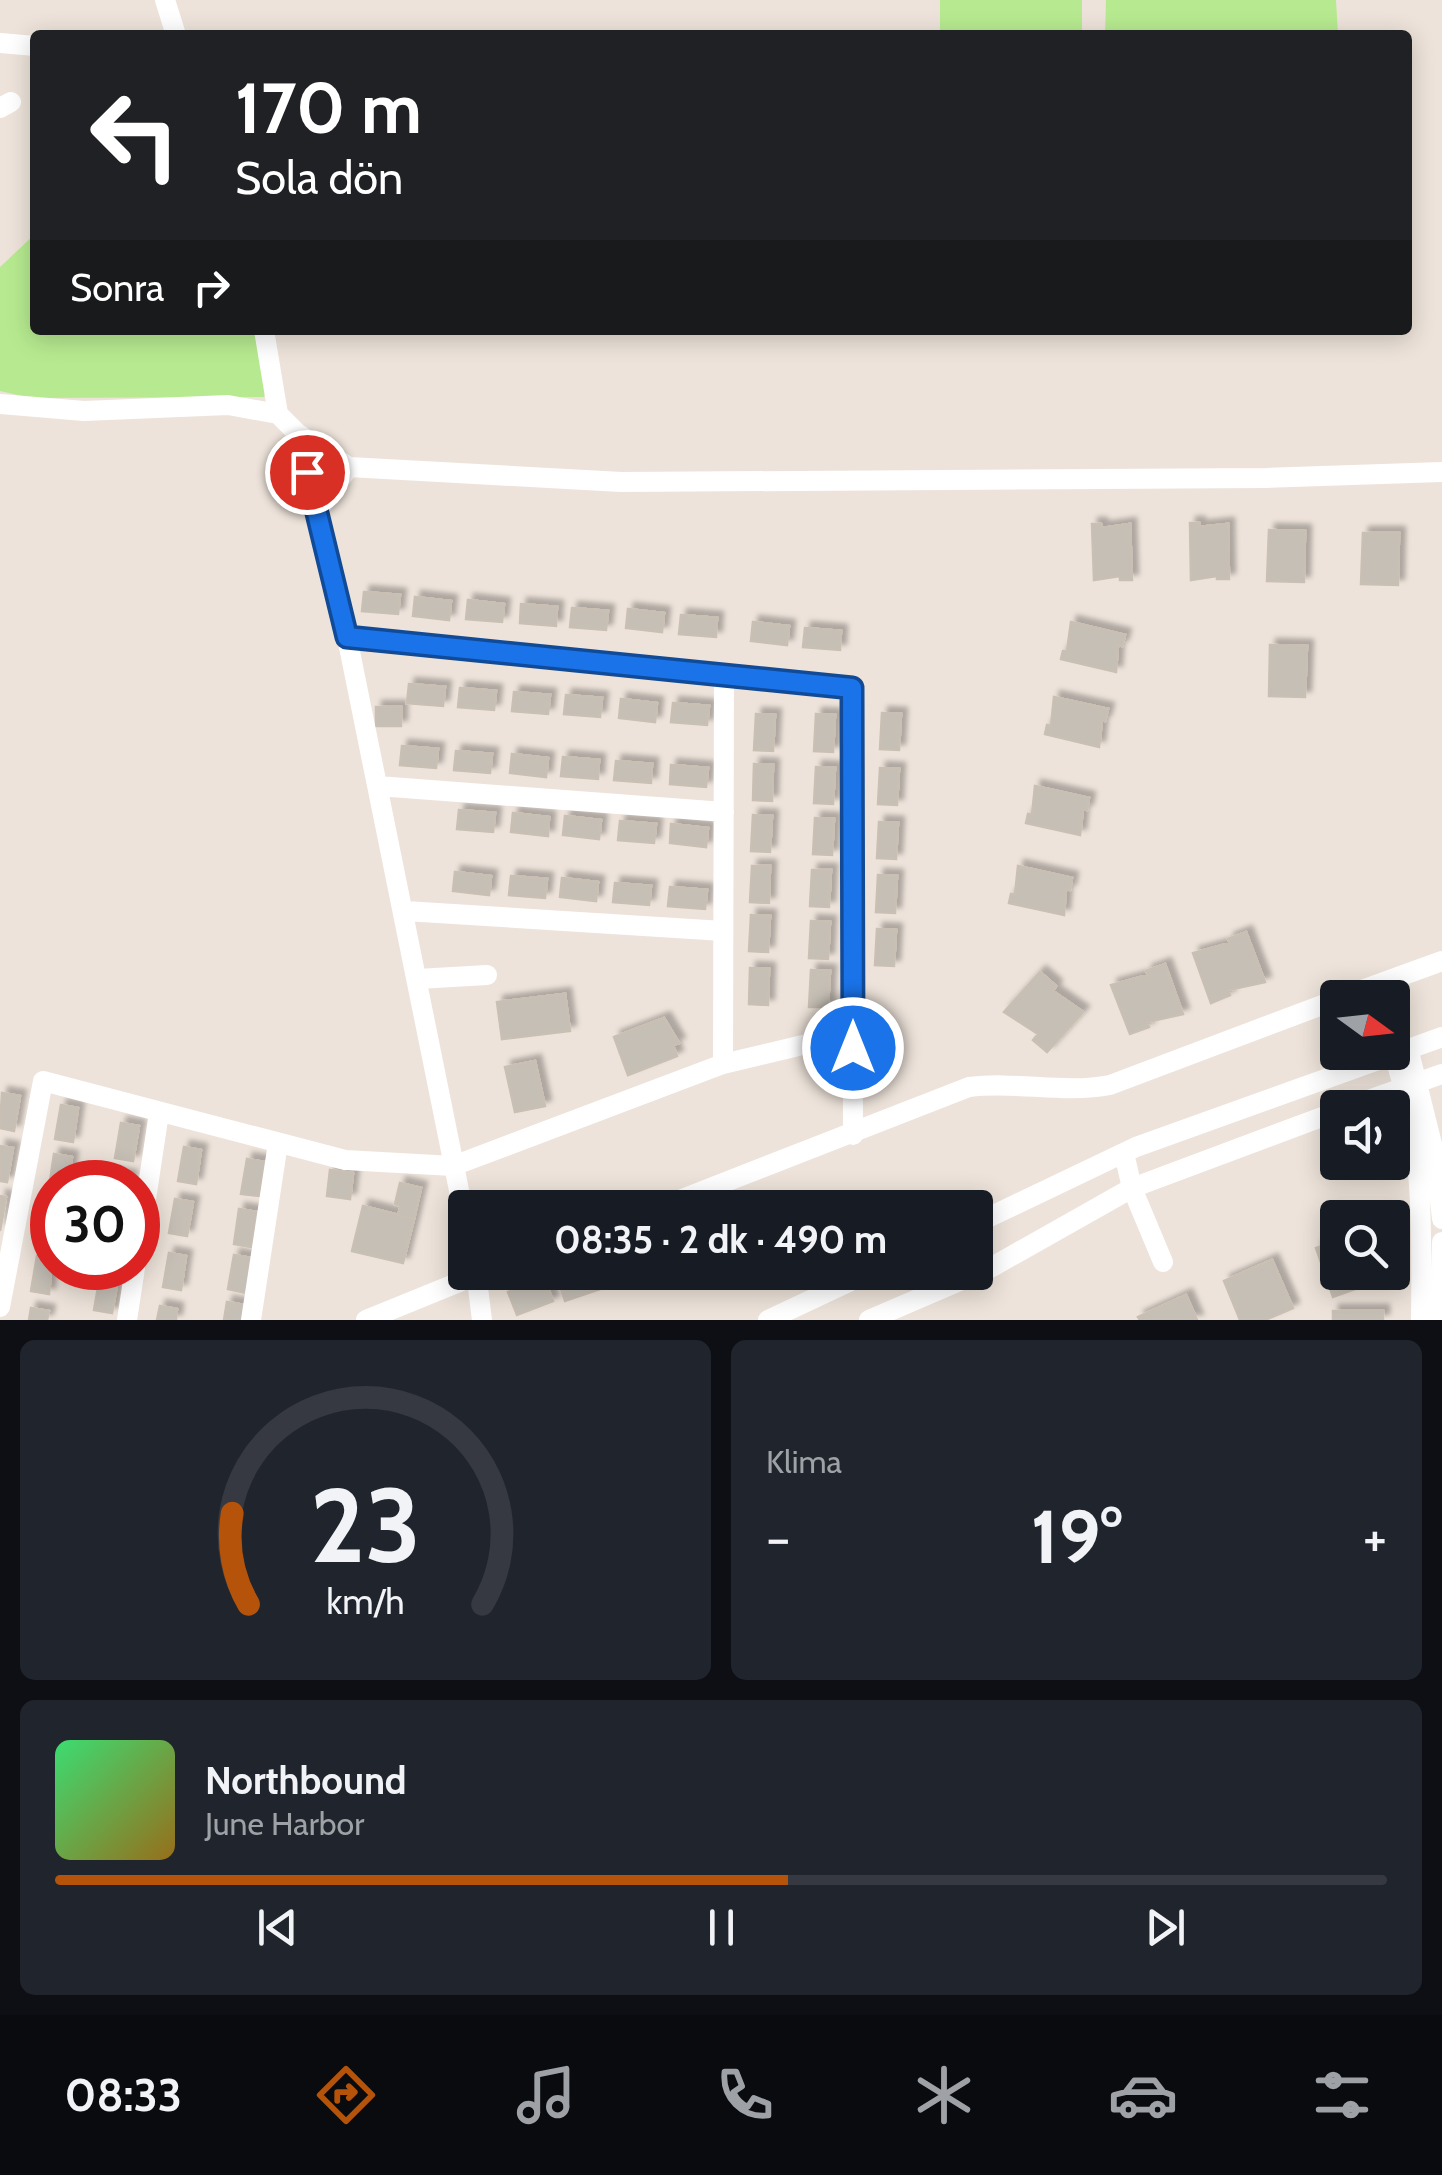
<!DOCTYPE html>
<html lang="tr">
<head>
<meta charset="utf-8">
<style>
  body { margin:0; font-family:Cabin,sans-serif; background:#20242c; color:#f1f3f6; height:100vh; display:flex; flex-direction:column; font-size:38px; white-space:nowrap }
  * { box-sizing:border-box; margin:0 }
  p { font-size:32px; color:#9ea1a6 }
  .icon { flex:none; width:55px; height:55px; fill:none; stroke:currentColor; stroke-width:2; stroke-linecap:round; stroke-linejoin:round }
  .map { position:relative; height:1320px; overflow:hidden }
  .sheet { display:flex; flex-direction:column; gap:20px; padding:20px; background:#0d0f14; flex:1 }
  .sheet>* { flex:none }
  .guide { position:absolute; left:30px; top:30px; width:1382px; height:305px; border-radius:10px; box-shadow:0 5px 25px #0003; background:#202124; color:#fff; overflow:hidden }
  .needle { width:65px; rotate:105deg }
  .tools { position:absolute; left:1320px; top:980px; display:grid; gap:20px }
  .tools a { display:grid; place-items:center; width:90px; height:90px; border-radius:10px; background:#171b24; box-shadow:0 5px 25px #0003; font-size:50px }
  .speed { position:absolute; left:30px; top:1160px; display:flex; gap:20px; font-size:50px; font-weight:700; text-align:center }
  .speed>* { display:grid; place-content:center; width:130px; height:130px; border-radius:50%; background:#171b24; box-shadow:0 5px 25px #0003; line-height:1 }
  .speed .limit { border:15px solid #d22; background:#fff; color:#111 }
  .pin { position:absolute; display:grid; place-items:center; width:85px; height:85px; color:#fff; margin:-42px; border:5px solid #fff; border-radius:50%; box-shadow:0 2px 10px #0007 }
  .me { position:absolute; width:110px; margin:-55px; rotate:0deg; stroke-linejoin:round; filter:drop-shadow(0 0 8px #0008) }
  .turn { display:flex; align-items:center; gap:35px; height:210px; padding:0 40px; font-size:45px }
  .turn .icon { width:130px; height:130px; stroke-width:2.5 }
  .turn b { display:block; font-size:70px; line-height:85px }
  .then { display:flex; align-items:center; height:95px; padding:0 40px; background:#0003; gap:20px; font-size:38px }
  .big { font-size:75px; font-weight:700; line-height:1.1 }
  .sheet .widget { flex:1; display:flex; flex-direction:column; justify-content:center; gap:15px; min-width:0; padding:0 35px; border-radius:15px; background:#20242c }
  .sheet .dial { align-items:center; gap:0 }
  .dial svg { height:260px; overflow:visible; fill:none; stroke:#363941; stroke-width:7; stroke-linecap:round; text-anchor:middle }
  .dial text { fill:#f1f3f6; stroke:none }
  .song { display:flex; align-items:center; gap:30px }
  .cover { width:120px; height:120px; border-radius:15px; background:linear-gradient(135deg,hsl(140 70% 55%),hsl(40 70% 35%)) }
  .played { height:10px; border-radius:5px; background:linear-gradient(90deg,#b45309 55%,#363941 55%) }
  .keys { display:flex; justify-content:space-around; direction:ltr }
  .heat { display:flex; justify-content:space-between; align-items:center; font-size:55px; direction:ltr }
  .sheet .tiles { flex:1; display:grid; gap:20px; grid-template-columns:1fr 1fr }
  .widget:last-child { grid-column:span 2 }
  .trip { position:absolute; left:448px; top:1190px; width:545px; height:100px; border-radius:10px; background:#171b24; box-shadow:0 5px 25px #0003; font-weight:700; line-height:100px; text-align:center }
  .tab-bar { display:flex; height:160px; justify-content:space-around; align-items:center; background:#090b0e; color:#9ea1a6 }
  .tab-bar .icon { width:70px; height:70px }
  .tab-bar .on { color:#b45309 }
  .tab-bar b { font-size:45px; color:#f1f3f6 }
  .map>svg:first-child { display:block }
  .green { fill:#b7ea90 }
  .building { fill:#c5bfb6; stroke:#c9bfb3; stroke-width:2.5; filter:url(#shadow) }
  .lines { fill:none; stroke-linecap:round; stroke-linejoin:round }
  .minor { stroke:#fff; stroke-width:20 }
  .route-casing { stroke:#114b97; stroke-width:25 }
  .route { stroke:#1a73e8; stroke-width:18 }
</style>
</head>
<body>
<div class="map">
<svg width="1442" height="1320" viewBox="0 0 1442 1320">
  <defs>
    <filter id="shadow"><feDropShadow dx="6" dy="-6" stdDeviation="2.5" flood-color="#0004"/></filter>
  </defs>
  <rect width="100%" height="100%" fill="#ede3da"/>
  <path class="green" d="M940,0H1082V35H940Z
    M1106,0H1336L1338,35H1105Z
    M35,234V330H258L267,388L264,397L31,398L0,391V267Z"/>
  <path class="building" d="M1190,523H1199V527L1228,524L1229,579H1217V576L1191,580Z
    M1092,524H1101L1102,528L1130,524L1132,580H1120V576L1094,580Z
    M1269,530L1305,531L1304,582L1267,581Z
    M1363,533H1399L1398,585L1361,584Z
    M364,592L400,595L398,614L362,611Z
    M415,597L451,601L449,620L413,616Z
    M468,600L504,604L502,622L466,619Z
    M521,604L557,607L556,626L520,623Z
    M572,608L608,611L606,630L570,627Z
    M628,609L664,613L662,632L626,628Z
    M681,615L717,618L716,637L679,634Z
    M753,622L789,626L787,645L751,641Z
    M1071,622L1125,635L1122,646L1118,645L1116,672L1061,659L1063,651H1067Z
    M805,628L841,631L840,650L803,647Z
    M1270,645L1307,646L1305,697L1269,696Z
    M409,684L445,687L443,706L407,703Z
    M460,688L496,691L494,710L458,707Z
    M514,692L550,695L548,714L512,711Z
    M566,695L602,698L600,717L564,714Z
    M1054,697L1108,709L1105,721L1102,720L1099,747L1045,734L1047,725L1051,726Z
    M621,699L657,703L655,722L619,718Z
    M673,703L709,706L707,725L671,722Z
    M376,707H401V726H376Z
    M882,713L901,714L899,750L880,749Z
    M756,714L775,715L773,751L754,750Z
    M816,714L835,715L833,752L814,751Z
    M402,746L438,749L436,768L400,765Z
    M456,751L492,754L490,773L454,770Z
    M512,754L548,758L546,777L510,773Z
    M563,757L599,760L598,779L561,776Z
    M616,761L652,764L651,783L614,780Z
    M754,764L773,765L772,801L753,800Z
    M671,765L708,768L706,787L670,784Z
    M816,767L835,768L833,804L814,803Z
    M880,768L899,769L897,805L878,804Z
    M1035,786L1089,798L1087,810L1083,809L1080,835L1026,823L1028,814L1032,815Z
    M459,810L495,813L493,832L457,829Z
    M513,813L549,817L548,836L511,832Z
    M753,815L772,816L770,852L751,851Z
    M565,816L601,820L599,839L563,835Z
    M815,818L834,819L832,855L813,854Z
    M620,821L656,824L654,843L618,840Z
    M879,822L898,823L896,859L877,858Z
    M671,824L708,828L706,847L670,843Z
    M752,866H770L769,903L750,902Z
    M1018,866L1072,878L1070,890L1066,889L1064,915L1009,903L1011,894L1015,895Z
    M812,870H831L829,907L810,906Z
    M455,872L491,876L489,895L453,891Z
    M878,875L897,876L895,913L876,912Z
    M511,876L547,879L545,898L509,895Z
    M562,878L598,882L596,901L560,897Z
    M615,883L651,886L649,905L613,902Z
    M670,887L707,890L705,909L668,906Z
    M751,915L770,916L768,952L749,951Z
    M811,921L830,922L828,959L809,958Z
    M877,929L896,930L894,966L875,965Z
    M1246,932L1265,982L1228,990L1230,995L1211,1003L1193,953L1230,943L1228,939Z
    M1165,964L1183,1014L1147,1022L1149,1027L1130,1034L1111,985L1148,975L1146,971Z
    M750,968L769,969L768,1005L749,1004Z
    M811,970L830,971L828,1007H809Z
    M1040,972L1056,986L1053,991L1083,1012L1047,1052L1033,1040L1038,1034L1004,1012Z
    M565,994L570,1031L502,1039L497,1002Z
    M664,1018L679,1043L673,1045L677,1056L628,1075L614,1037Z
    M535,1061L545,1106L515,1112L505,1067Z
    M2,1093L20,1096L14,1131L0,1128Z
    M61,1105L78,1108L73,1142L55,1139Z
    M121,1123L139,1126L133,1161L115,1158Z
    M0,1146L13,1148L7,1182L0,1181Z
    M184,1147L201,1150L196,1184L178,1181Z
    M54,1154L72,1157L68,1182H52V1189L49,1188Z
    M247,1159L265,1162L259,1196L241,1194Z
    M330,1170L353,1173L350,1199L327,1196Z
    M113,1174L131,1177L130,1182H112Z
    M400,1183L421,1188L414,1219L398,1215L401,1206L395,1204Z
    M0,1196L6,1197L0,1231Z
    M175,1199L193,1202L187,1236L169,1233Z
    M47,1205L52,1206V1241L41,1239Z
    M363,1206L414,1219L403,1263L352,1251Z
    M239,1209L257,1212L251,1247L234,1244Z
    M1338,1240V1272H1381L1383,1279L1333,1297L1316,1248Z
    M169,1253L186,1256L181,1290L163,1287Z
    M234,1255L252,1258L246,1293L228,1289Z
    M37,1256L52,1259L49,1294L31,1291Z
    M1272,1260L1293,1308L1265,1320H1240L1224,1281Z
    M564,1272H594L600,1289L565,1301L556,1275Z
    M100,1276L118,1279L112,1313L94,1310Z
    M544,1278L553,1301L517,1315L508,1292Z
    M1186,1295L1197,1320H1140L1138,1317Z
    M227,1302L245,1305L243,1320H224Z
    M160,1306L177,1309L176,1320H157Z
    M31,1308L49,1311L47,1320H29Z
    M1333,1311H1383V1320H1333Z"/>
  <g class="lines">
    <path class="minor" d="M165,0L176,35
      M0,43L35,46
      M0,108L11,102
      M264,330L278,414
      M0,404L84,411L228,405L278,414L297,433L347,637
      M297,433L349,467L621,482L1266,478L1442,472
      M318,510L349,467
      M378,786L724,812
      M405,911L723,931
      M418,979L487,975
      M1340,998L1442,961
      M1408,1048L1435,1156L1442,1219
      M1393,1053C1424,1141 1422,1229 1421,1320
      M723,1064L724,674
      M1346,1108L1442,1074
      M1124,1153L1132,1188L1163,1262
      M659,1208L969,1087C1017,1081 1064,1094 1110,1085L1338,999
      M465,1220L347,637L852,688L853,1135
      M975,1224L1136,1147L1442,1037
      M138,1252L159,1113
      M476,1272L482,1320
      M0,1307L43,1081L345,1160L453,1166L723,1064L853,1033
      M127,1320L135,1268
      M251,1320L278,1143
      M366,1320L484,1272
      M768,1320L870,1272
      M869,1320L992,1267L1132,1188L1338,1111
      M1440,1320L1442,1242"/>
  </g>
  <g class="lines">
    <g class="route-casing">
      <path id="route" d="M307,472L347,637L852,688L853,1048"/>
    </g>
    <use href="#route" class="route"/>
  </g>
</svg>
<div class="tools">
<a><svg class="needle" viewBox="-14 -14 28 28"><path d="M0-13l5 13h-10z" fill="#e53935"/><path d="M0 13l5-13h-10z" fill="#9ea1a6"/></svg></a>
<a><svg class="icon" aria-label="sound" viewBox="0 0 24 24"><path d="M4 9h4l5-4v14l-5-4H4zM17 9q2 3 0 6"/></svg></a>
<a><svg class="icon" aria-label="search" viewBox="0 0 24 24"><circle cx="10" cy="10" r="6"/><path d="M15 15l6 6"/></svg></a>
</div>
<div class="speed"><div class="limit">30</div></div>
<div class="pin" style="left:307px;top:472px;background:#d93025"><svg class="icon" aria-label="arrive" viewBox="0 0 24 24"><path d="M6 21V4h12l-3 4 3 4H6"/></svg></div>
<svg class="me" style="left:853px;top:1048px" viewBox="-20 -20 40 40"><circle r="17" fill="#1a73e8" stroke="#fff" stroke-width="3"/><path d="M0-11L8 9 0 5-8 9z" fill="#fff"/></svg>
<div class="trip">08:35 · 2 dk · 490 m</div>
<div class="guide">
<div class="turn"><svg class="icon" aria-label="left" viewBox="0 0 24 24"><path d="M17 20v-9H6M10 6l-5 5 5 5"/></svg><div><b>170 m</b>Sola dön</div></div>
<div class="then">Sonra<svg class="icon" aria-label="right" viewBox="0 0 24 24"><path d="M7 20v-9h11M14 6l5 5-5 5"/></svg></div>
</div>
</div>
<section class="sheet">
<div class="tiles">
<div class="widget dial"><svg viewBox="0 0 100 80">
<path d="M14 69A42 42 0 1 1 86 69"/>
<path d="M14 69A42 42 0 0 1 9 41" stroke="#b45309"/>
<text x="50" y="56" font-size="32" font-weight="700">23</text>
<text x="50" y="72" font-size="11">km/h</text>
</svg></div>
<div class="widget"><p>Klima</p>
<div class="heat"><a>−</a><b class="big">19°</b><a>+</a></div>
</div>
<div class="widget">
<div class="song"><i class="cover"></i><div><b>Northbound</b><p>June Harbor</p></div></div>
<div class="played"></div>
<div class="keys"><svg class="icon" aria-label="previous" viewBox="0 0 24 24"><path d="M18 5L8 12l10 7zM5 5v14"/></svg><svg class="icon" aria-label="pause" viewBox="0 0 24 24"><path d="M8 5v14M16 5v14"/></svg><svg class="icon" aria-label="next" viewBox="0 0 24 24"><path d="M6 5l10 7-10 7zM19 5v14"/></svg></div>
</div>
</div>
</section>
<nav class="tab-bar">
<b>08:33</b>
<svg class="icon on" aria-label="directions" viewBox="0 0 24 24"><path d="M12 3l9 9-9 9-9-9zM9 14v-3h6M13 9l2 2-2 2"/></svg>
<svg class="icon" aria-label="music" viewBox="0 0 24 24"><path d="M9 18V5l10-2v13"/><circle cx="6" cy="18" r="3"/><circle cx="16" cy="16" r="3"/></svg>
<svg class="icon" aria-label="phone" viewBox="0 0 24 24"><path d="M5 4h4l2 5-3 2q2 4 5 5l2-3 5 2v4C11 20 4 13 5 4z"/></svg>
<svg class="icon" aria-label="climate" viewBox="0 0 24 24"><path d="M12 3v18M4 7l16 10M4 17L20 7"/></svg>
<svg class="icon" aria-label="car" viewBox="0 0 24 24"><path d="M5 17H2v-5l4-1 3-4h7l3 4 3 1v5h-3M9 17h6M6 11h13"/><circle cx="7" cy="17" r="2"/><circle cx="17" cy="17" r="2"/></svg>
<svg class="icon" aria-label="filters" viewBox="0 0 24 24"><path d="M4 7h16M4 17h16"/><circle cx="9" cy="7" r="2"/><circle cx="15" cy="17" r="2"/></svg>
</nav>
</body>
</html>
